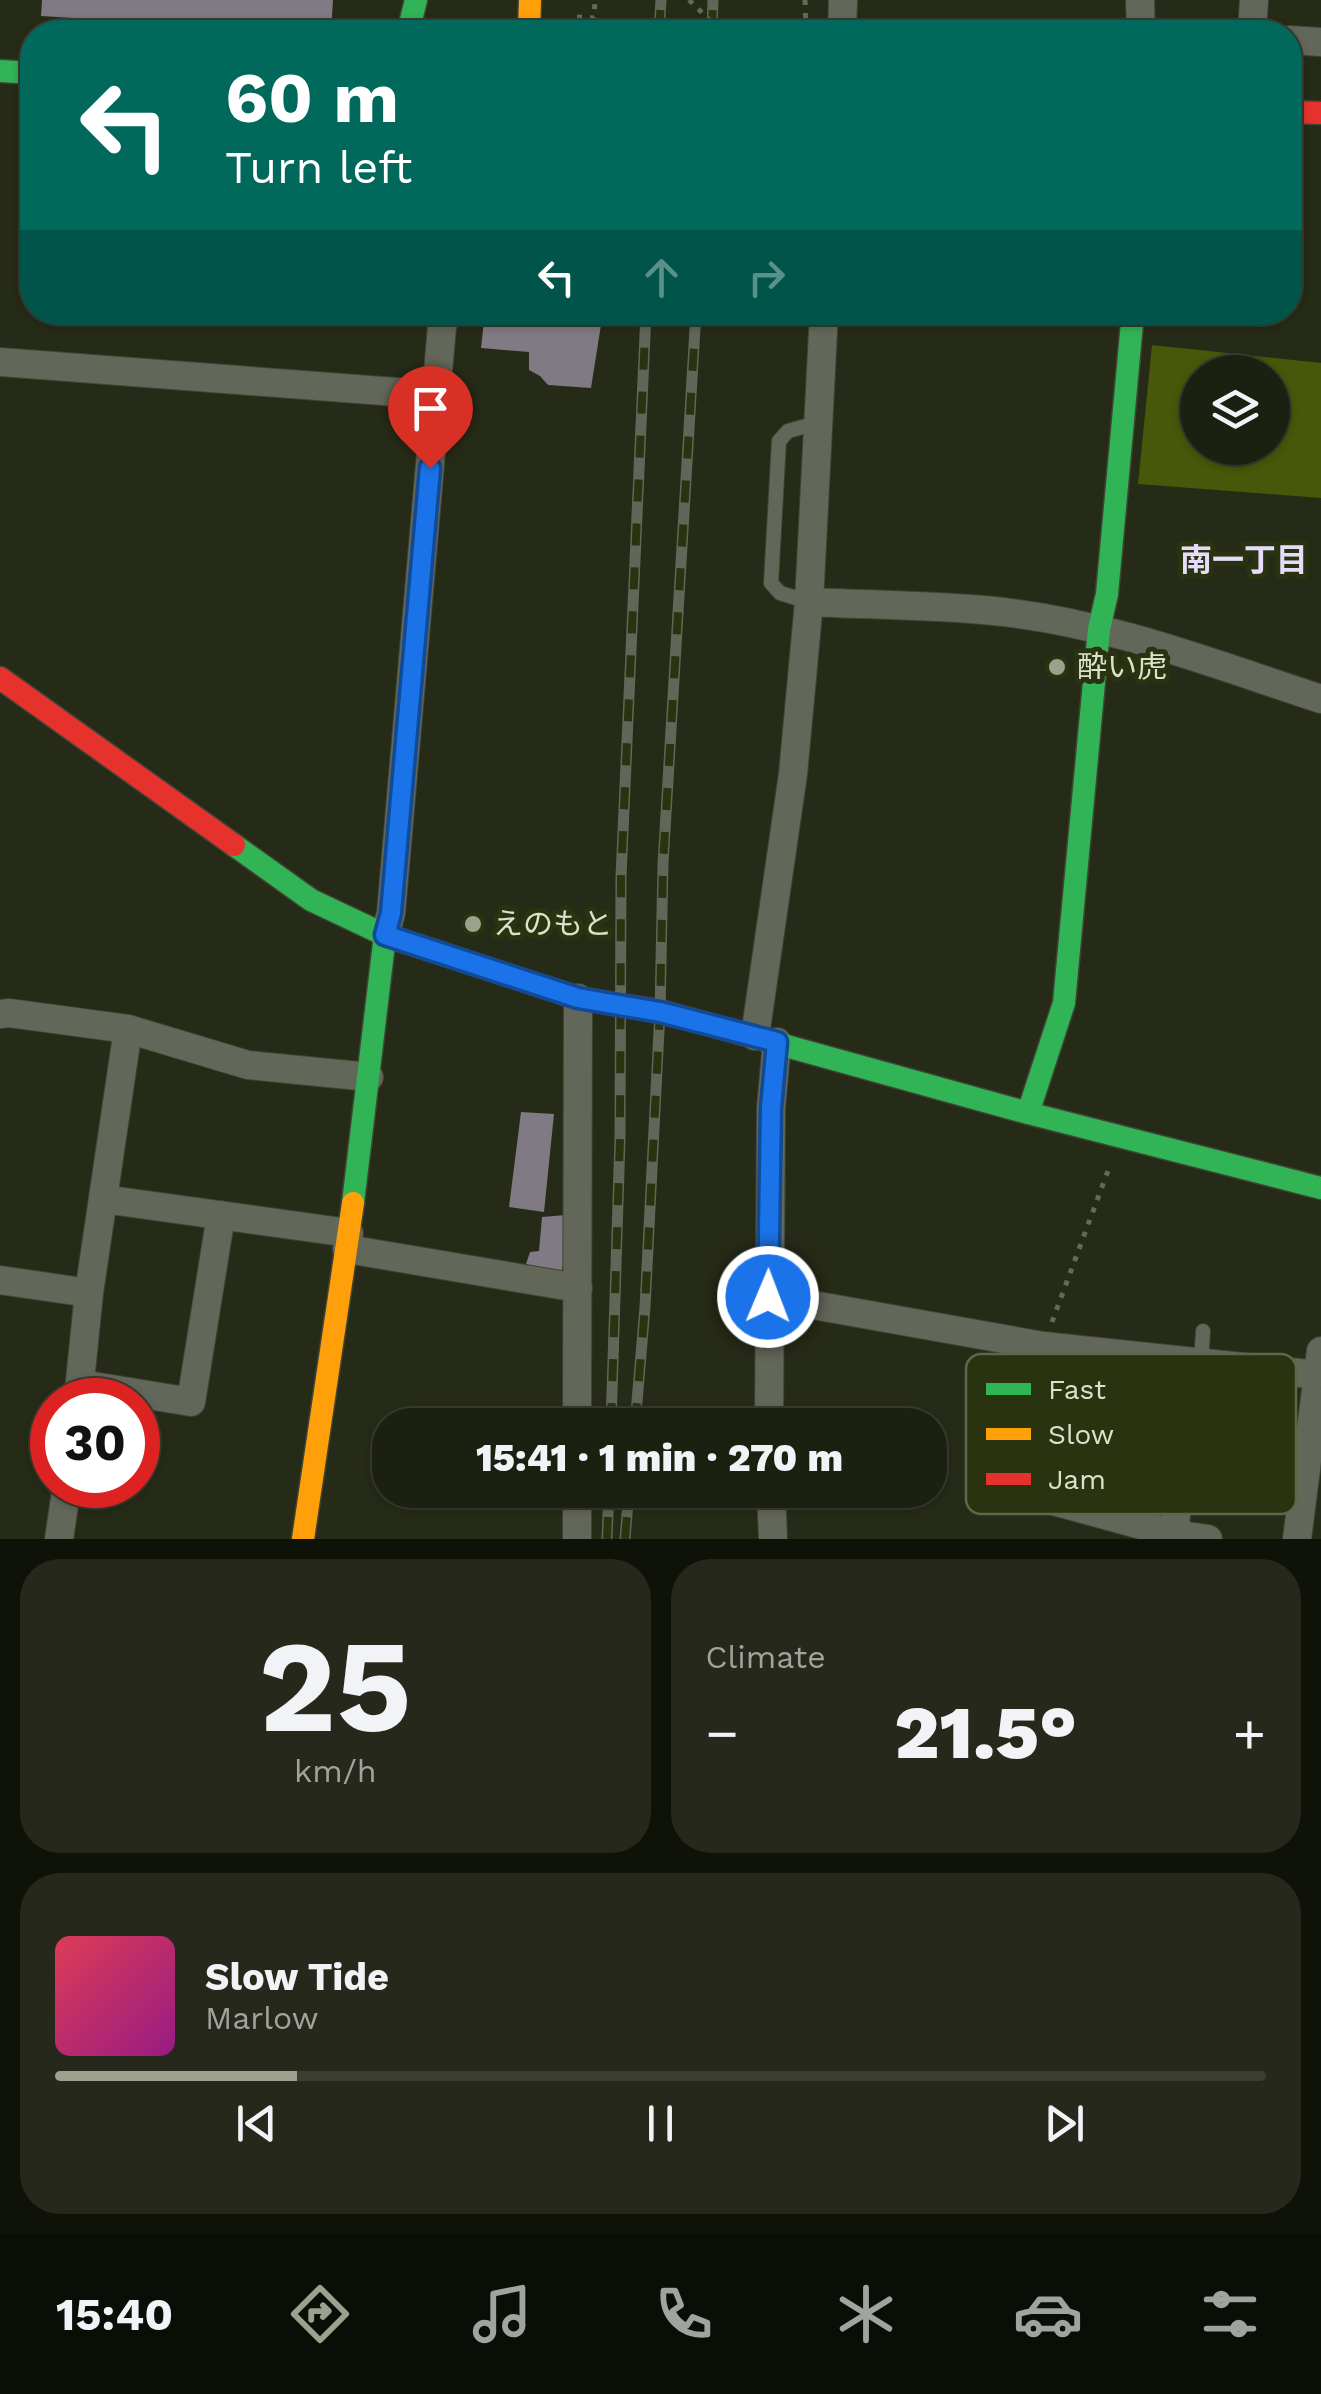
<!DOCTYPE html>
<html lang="en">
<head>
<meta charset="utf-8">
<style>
  body { margin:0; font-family:"Work Sans","Noto Sans JP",sans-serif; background:#25281a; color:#f1f3f6; height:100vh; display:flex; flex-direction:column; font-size:38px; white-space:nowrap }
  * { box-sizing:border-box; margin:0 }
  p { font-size:32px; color:#a0a39f }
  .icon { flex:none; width:55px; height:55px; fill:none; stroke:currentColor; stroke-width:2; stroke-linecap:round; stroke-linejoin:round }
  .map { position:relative; height:1539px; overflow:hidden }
  .drawer { display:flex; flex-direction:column; gap:20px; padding:20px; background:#0f1209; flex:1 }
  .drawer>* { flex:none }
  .hud { position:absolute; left:20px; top:20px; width:1282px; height:305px; border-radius:40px; box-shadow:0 2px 8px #0004,0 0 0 2px #3a3e31; background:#00695c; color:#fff; overflow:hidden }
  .fabs { position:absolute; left:1180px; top:355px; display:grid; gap:20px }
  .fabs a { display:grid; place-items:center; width:110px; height:110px; border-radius:50%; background:#1c2011; box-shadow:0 2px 8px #0004,0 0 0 2px #3a3e31; font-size:50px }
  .speed { position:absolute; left:30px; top:1378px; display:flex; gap:20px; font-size:50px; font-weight:700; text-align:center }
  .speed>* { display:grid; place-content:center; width:130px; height:130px; border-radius:50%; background:#1c2011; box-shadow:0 2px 8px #0004,0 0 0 2px #3a3e31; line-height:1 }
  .speed .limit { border:15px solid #d22; background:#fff; color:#111 }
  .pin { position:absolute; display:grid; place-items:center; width:85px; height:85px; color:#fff; margin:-102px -42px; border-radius:50% 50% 50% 0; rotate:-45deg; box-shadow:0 0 10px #0007 }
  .pin .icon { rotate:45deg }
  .me { position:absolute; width:110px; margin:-55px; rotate:1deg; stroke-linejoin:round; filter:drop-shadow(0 0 8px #0008) }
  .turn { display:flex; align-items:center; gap:35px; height:210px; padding:0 40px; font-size:45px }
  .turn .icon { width:130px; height:130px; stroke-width:2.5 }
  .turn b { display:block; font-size:70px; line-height:85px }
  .lanes { display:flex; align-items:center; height:95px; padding:0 40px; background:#0003; justify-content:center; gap:50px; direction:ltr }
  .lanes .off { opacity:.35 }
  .big { font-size:75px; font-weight:800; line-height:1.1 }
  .drawer .tile { flex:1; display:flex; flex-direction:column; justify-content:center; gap:15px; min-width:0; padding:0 35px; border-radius:40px; background:#25281a }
  .drawer .dial { align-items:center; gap:0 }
  .dial b { font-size:130px; line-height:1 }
  .song { display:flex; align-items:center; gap:30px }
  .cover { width:120px; height:120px; border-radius:15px; background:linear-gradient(135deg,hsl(350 70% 55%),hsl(310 70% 35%)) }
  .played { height:10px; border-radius:5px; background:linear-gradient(90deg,#9ba18d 20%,#3a3e31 20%) }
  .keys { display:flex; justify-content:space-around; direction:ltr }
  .heat { display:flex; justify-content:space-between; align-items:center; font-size:55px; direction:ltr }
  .drawer .tiles { flex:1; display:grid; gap:20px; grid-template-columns:1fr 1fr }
  .tile:last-child { grid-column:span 2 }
  .trip { position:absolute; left:372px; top:1408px; width:575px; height:100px; border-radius:40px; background:#1c2011; box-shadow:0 2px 8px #0004,0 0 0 2px #3a3e31; font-weight:800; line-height:100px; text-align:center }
  .menu { display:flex; height:160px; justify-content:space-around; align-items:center; background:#0b0d07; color:#a0a39f }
  .menu .icon { width:70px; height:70px }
  .menu .active { color:#9ba18d }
  .menu b { font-size:45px; color:#f1f3f6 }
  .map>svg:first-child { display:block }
  .green { fill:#485709; fill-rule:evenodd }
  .building { fill:#7f7a83 }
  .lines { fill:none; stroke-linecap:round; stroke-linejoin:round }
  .lane-casing { stroke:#404435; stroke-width:16 }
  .street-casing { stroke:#404435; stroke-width:30 }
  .fast-casing { stroke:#404435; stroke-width:25 }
  .slow-casing { stroke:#404435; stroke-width:25 }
  .jam-casing { stroke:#404435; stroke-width:25 }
  .path { stroke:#65695b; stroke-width:5; stroke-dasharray:5 8; stroke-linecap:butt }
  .lane { stroke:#636759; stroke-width:14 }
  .street { stroke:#636759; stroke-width:28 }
  .fast { stroke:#30b455; stroke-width:22 }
  .slow { stroke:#ff9f0a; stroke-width:22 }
  .jam { stroke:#e5322d; stroke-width:22 }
  .rail-casing { stroke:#626658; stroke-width:11 }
  .rail { stroke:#2a330f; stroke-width:8; stroke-dasharray:22; stroke-linecap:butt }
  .path-bridge { stroke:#65695b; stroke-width:5; stroke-dasharray:5 8; stroke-linecap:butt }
  .route-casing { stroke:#114b97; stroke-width:25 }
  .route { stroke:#1a73e8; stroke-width:18 }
  .poi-dot { fill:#9ba18d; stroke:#2a330f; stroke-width:4 }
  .labels { text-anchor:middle; stroke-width:10; stroke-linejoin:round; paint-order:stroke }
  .poi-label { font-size:30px; fill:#dae1cc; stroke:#2a330f; text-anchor:start }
  .neighbourhood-label { font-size:32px; font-weight:bold; fill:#e6dcf9; stroke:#2a330f }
  .key { fill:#2a330f; stroke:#5f6748; stroke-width:2.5 }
  .key-label { font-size:28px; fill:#dae1cc }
</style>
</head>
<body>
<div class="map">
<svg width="1321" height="1539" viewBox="0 0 1321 1539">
  <rect width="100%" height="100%" fill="#262b17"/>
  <path class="green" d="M1152,345L1321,363V498L1138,484ZM1198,372H1272V448H1198Z"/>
  <path class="building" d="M42,0H333L331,32H294L41,16Z
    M485,312H603L591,388L548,385L540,376L529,370V352L481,348Z
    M521,1112L554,1114L544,1212L509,1207Z
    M566,1215L565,1260L561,1272L526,1264L530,1252L539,1251L542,1217Z"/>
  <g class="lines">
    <g class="lane-casing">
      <path id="lane" d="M809,602L780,593L771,583L779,441L788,431L817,423
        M1201,1363L1203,1331
        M1021,1492L1014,1464L1043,1346"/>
    </g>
    <g class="street-casing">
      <path id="street" d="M1140,0L1141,32
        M842,32L843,0
        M1252,32L1254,0
        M1290,40L1321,42
        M0,362L436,395
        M809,602C871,605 933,605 994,611C1107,622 1214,664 1321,699
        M385,935L391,913L442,326L447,312
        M0,1014L9,1013L128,1029L248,1065L369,1077
        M755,1036L793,774L809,602L824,312
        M103,1199L349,1233
        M347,1249L578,1288
        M0,1280L89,1293
        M768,1297L1043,1346L1318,1375
        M81,1384L191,1402L221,1215
        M78,1400L89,1293L128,1029
        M577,1425L578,998
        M769,1425L771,1108L777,1042
        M771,1490L773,1539
        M1021,1492L1174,1534L1208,1539
        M1174,1534L1193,1362
        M59,1539L67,1485
        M577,1539V1490
        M1297,1539L1321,1351"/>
    </g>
    <g class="fast-casing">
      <path id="fast" d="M408,32L416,0
        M0,71L32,73
        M234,845L311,900L385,935L578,998L660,1011L1028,1113L1321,1188
        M1028,1113L1064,1003L1099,629L1107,594L1133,312
        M353,1203L385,935"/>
    </g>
    <g class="slow-casing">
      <path id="slow" d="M529,32L530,0
        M303,1539L353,1203"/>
    </g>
    <g class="jam-casing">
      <path id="jam" d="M1290,112L1321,113
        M0,678L234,845"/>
    </g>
    <path class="path" d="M805,0L806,32
      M577,17L594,18L595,0
      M1052,1322L1109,1168"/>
    <use href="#lane" class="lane"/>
    <use href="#street" class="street"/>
    <use href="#fast" class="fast"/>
    <use href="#slow" class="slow"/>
    <use href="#jam" class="jam"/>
    <g class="rail-casing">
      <path id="rail" d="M659,32L661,0
        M712,32L713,0
        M611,1425L620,1138L621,877L646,312
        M635,1425L645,1307L660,1011L663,864L696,312
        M607,1539L609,1490
        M625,1539L629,1490"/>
    </g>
    <use href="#rail" class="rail"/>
    <path class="path-bridge" d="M689,0L722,32"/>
  </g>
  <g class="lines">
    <g class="route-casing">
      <path id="route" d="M430,468L391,913L385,935L578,998L660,1012L777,1042L771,1108L768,1297"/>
    </g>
    <use href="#route" class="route"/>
  </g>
  <g class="poi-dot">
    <circle cx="1057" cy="667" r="10"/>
    <circle cx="473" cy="924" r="10"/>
  </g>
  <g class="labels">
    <g class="poi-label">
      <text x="1077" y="677">酔い虎</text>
      <text x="493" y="934">えのもと</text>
    </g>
    <g class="neighbourhood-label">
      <text x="1244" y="571">南一丁目</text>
    </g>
  </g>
  <rect x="966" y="1354" width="330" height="160" rx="15" class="key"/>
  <rect x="986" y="1383" width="45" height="12" fill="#30b455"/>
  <rect x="986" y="1428" width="45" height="12" fill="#ff9f0a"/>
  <rect x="986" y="1473" width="45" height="12" fill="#e5322d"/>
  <g class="key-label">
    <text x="1048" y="1399">Fast</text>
    <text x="1048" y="1444">Slow</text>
    <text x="1048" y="1489">Jam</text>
  </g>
</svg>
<div class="fabs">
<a><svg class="icon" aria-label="layers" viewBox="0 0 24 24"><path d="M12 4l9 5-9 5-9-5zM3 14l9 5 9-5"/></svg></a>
</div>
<div class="speed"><div class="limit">30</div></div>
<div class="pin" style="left:430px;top:468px;background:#d93025"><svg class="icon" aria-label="arrive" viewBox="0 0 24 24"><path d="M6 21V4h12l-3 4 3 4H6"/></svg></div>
<svg class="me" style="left:768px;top:1297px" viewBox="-20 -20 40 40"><circle r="17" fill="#1a73e8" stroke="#fff" stroke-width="3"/><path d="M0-11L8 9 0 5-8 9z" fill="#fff"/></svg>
<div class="trip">15:41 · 1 min · 270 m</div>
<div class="hud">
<div class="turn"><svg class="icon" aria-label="left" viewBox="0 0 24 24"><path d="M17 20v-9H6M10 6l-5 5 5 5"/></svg><div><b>60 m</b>Turn left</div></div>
<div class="lanes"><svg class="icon" aria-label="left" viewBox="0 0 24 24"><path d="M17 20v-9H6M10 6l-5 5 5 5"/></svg><svg class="icon off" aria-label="ahead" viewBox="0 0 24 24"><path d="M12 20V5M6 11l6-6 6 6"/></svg><svg class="icon off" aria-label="right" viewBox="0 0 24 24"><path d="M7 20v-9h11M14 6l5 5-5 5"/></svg></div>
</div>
</div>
<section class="drawer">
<div class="tiles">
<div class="tile dial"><b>25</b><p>km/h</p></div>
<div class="tile"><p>Climate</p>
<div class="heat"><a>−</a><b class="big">21.5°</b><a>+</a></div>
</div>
<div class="tile">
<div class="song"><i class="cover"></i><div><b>Slow Tide</b><p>Marlow</p></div></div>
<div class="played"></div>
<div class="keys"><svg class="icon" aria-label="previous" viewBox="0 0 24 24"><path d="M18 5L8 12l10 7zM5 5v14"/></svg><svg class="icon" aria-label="pause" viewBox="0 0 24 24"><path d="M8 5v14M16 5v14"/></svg><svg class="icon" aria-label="next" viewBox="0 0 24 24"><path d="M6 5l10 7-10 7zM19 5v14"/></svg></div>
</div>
</div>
</section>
<nav class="menu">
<b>15:40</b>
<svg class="icon active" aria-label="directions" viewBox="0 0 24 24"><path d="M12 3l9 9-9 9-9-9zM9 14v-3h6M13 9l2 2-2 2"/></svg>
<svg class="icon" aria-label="music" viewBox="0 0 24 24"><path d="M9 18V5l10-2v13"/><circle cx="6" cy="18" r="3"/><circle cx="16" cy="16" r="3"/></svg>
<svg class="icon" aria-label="phone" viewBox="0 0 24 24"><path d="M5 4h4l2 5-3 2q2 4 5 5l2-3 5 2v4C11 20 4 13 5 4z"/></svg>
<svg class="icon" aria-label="climate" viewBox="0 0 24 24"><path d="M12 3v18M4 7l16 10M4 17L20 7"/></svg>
<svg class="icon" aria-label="car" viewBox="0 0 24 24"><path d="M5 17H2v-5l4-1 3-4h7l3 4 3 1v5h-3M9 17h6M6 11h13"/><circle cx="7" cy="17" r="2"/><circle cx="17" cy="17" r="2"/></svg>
<svg class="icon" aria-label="filters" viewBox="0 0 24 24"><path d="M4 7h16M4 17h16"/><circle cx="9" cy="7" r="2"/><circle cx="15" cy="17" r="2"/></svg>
</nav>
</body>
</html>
